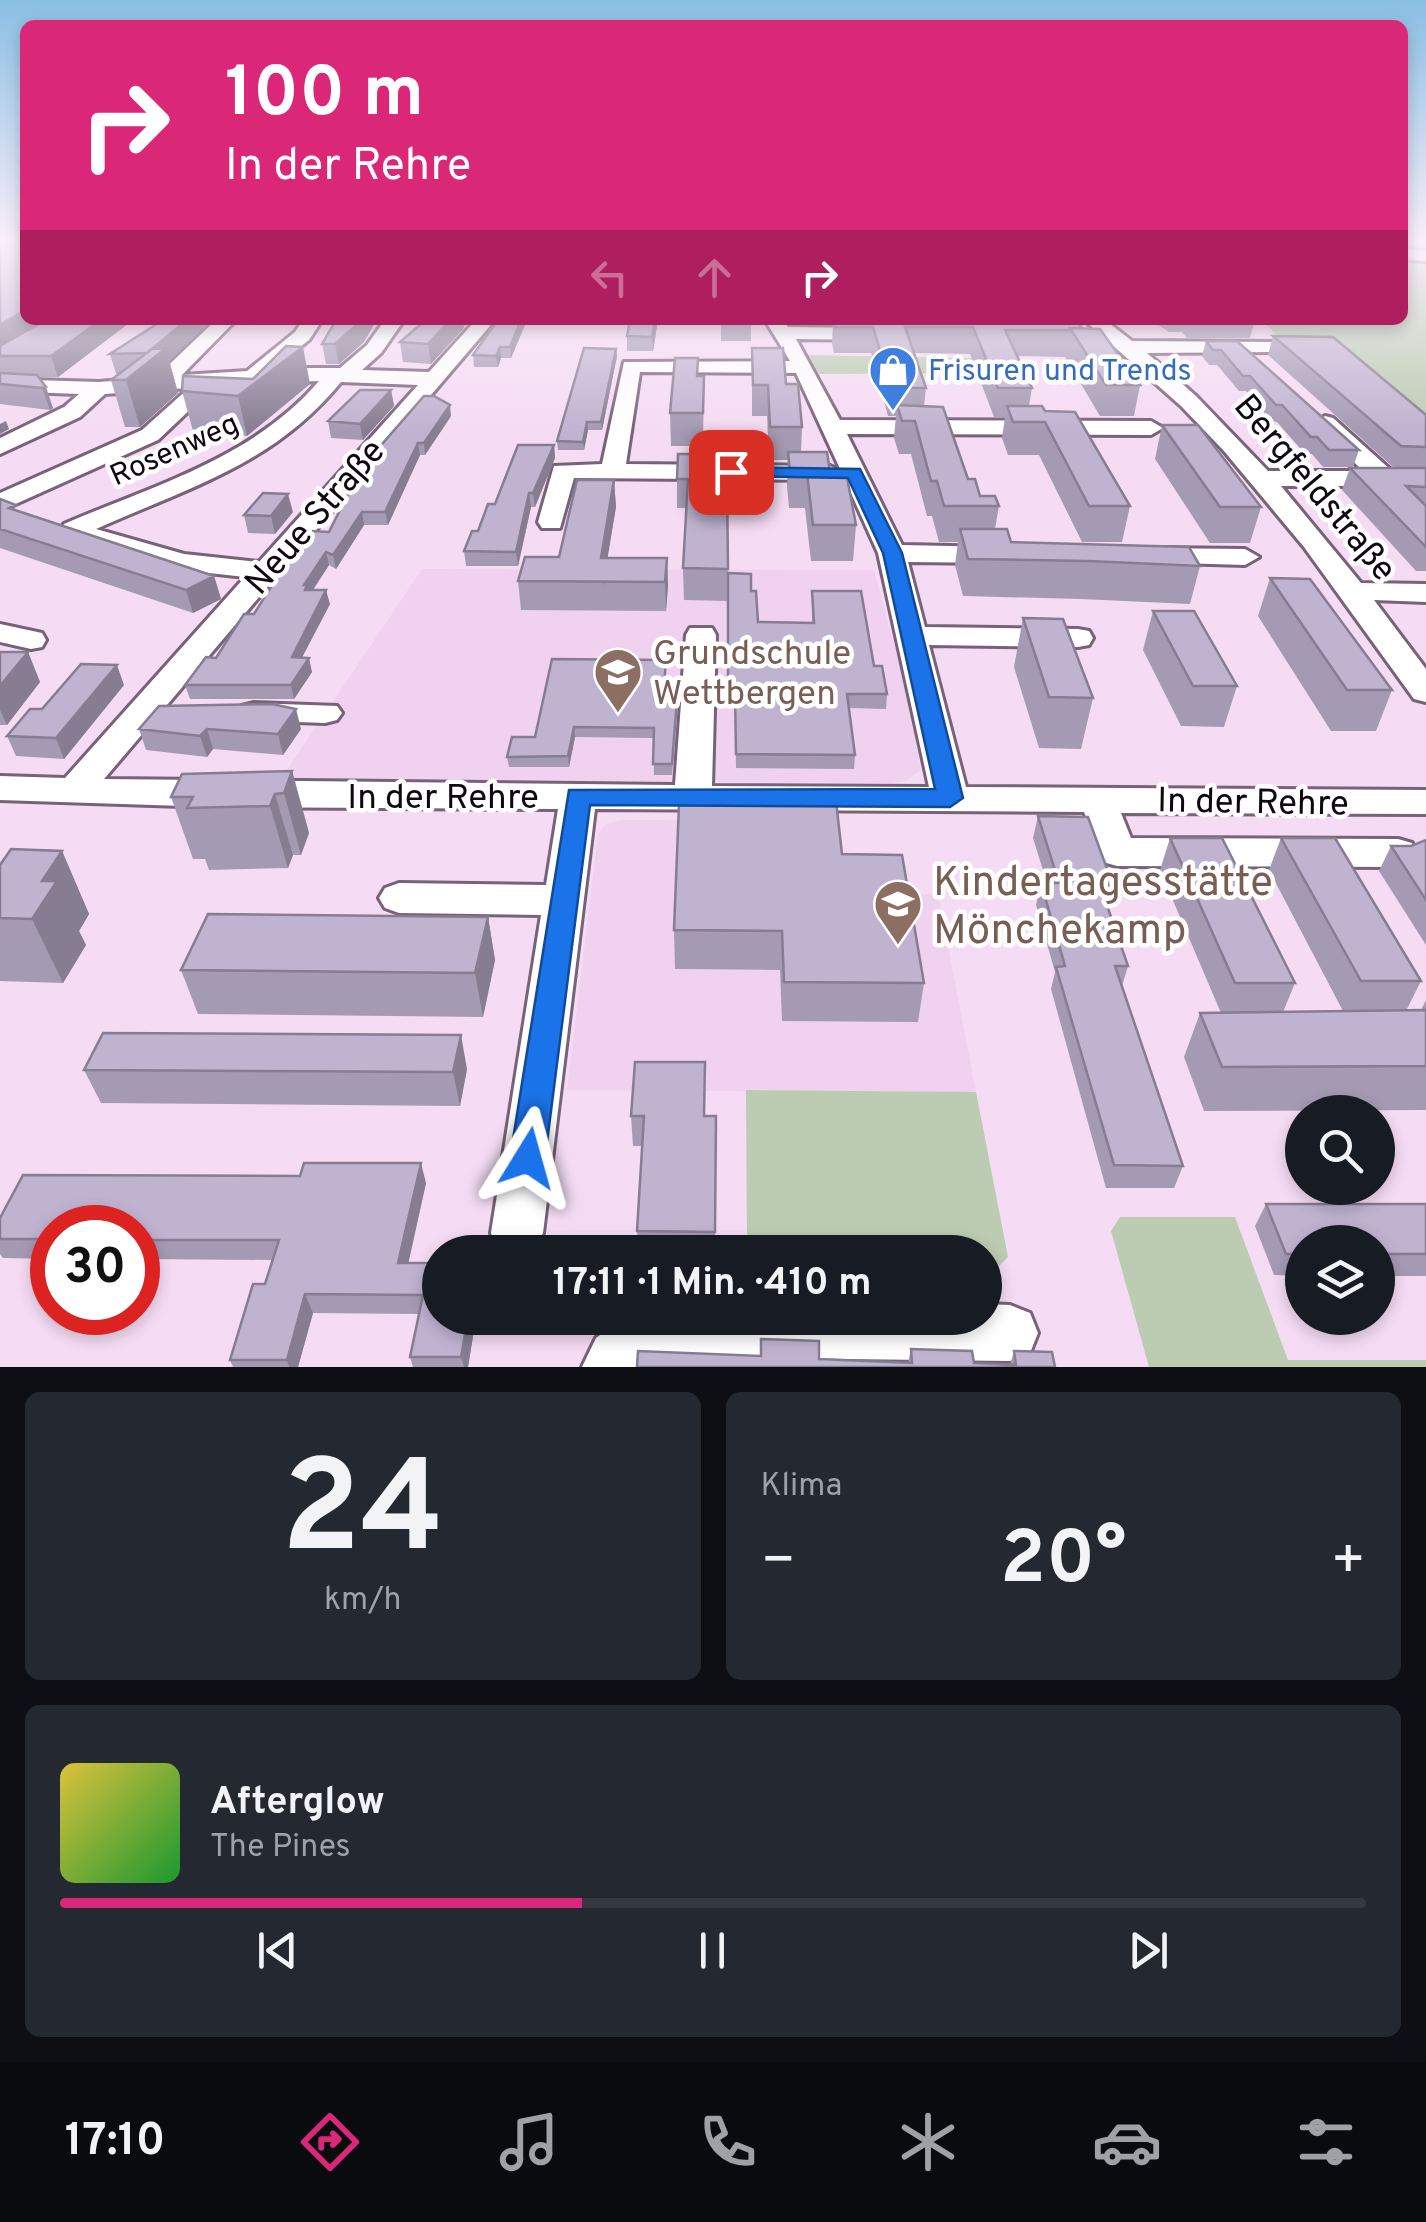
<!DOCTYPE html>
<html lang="de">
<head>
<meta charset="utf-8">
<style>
  body { margin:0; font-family:Overpass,sans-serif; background:#242831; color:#f1f3f6; height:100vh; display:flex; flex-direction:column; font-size:38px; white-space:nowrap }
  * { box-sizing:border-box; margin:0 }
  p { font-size:32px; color:#9ea1a6 }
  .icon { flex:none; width:55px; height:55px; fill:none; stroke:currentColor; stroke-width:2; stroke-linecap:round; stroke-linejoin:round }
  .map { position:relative; height:1367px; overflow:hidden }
  .panel { display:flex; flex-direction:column; gap:25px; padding:25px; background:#0d0f14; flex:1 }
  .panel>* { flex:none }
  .hud { position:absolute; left:20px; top:20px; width:1388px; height:305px; border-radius:15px; box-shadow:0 5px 15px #0003; background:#db2777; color:#fff; overflow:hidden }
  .controls { position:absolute; left:1285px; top:1095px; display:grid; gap:20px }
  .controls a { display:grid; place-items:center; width:110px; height:110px; border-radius:50%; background:#171b24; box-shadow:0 5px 15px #0003; font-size:50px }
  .speed { position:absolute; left:30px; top:1205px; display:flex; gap:20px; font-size:50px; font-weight:700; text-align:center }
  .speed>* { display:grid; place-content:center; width:130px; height:130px; border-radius:50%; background:#171b24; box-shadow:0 5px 15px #0003; line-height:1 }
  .speed .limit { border:15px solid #d22; background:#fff; color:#111 }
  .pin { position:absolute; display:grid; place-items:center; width:85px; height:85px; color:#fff; margin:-42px; border-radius:20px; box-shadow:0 5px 15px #0006 }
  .me { position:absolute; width:110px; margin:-55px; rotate:8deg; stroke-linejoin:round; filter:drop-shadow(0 0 8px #0008) }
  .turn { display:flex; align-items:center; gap:35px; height:210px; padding:0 40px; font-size:45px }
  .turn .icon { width:130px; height:130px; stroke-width:2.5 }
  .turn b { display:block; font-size:70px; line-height:85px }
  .lanes { display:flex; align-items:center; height:95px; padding:0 40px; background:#0003; justify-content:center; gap:50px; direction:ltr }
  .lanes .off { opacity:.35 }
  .big { font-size:75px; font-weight:700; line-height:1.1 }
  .panel .card { flex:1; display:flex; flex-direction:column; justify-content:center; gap:15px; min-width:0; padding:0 35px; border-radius:15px; background:#242831 }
  .panel .dial { align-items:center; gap:0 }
  .dial b { font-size:130px; line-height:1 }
  .song { display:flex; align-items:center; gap:30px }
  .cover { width:120px; height:120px; border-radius:15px; background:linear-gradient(135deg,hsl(50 70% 55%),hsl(130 70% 35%)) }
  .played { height:10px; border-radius:5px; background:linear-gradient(90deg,#db2777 40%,#363941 40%) }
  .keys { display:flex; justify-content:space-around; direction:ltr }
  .heat { display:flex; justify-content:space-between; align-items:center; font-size:55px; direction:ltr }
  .panel .tiles { flex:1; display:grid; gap:25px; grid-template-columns:1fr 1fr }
  .card:last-child { grid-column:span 2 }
  .trip { position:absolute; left:422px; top:1235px; width:580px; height:100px; border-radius:50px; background:#171b24; box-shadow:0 5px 15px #0003; font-weight:700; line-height:100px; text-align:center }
  .tab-bar { display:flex; height:160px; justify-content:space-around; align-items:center; background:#090b0e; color:#9ea1a6 }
  .tab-bar .icon { width:70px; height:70px }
  .tab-bar .active { color:#db2777 }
  .tab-bar b { font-size:45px; color:#f1f3f6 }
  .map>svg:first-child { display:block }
  .built { fill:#f0d1ef }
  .green { fill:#bbccb2 }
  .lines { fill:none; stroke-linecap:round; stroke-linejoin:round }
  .minor-casing { stroke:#776277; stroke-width:6 }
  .minor { fill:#fff; fill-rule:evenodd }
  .wall { fill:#a49ab3 }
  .shaded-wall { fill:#867d92 }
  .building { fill:#bfb3d0; stroke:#867d92; stroke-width:2.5 }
  .route { fill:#1a73e8; stroke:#114b97; stroke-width:2.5 }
  .labels { text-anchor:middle; stroke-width:9; stroke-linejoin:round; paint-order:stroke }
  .far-shop-label { font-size:30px; fill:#366cbe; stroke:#fff; text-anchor:start }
  .far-street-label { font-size:30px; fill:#100810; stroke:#fff }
  .street-label { font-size:35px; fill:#100810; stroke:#fff }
  .education-label { font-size:35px; fill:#785e54; stroke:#fff; text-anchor:start }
  .near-education-label { font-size:42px; fill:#785e54; stroke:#fff; text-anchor:start }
</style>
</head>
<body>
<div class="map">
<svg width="1426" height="1367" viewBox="0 0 1426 1367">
  <rect width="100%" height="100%" fill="#f5dcf4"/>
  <path class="built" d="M422,569L874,570L900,667L921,770L906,781L890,783L281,779Z
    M621,820L820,821L675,969L812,970L805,893L938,894L976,1092L567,1090L598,834L606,824Z"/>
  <path class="green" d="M1403,241H1426V426L1306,345L1277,335L1261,320H1402Z
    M808,355L1017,359L1008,373L819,374Z
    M746,1090L976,1092L1008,1257L998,1267H985V1252H747Z
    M1120,1217H1235L1288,1360H1426V1367H1149L1111,1231Z"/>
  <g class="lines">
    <g class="minor-casing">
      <path id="minor" d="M1402,249L1426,251V261L1402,259Z
        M216,320H236L182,375L247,371L295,332L303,320H322L309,340L273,368H340L367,345L385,320H404L381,353L362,370L429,372L476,320H495L104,779L675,785L686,635L690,628H712L716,635L712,786L929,787L878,553L842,473L830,480L574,478L560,528H542L538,522L554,466L602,464L624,362L790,361L765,320H783L788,327L874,328L884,334L874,340L796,339L840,420L1151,421L1163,428L1151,435L847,434L902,545L998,547L1012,555L998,563L908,562L925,627L1078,629L1089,631L1093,638L1089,645L1078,647L929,645L966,787L1426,790V814L1121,813L1131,838L1398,839L1412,843L1417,853L1412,863L1398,867L1117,866L1103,862L1084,812L595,809L543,1233L532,1252L498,1251L491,1233L541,915L399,913L385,908L379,898L385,888L399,883L546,885L558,809L213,807L0,800V776L65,778L245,577L182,570L80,542L77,537L64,536L60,530L64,524C154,485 252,459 319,381L216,385L158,440L0,511V493L142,430L189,388L105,394L80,417L0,454V438L64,407L79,394L0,391V379L99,382L156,377ZM640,372L796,373L841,471L830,466L626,464ZM341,382L418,385L259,562L184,554L96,529C190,487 273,465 341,382Z
        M1084,320H1105L1132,341L1280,342V350L1273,352L1147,353L1196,396L1268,471H1363L1314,423L1325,416L1333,418L1392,471L1426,472V486H1281L1361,583L1426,584V602L1374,600L1426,669V702L1414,699L1304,547L1224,451L1181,406Z
        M1152,548L1245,549L1259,557L1245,565L1142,562L1138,556Z
        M0,624L42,633L46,640L42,647L31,649L0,642Z
        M254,703L337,706L342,713L337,720L325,723L242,720L237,713L242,706Z
        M985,1304L1010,1305L1030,1313L1038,1333L1030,1353L1010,1361L674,1357L648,1367H582L596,1338L624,1318H985Z"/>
    </g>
    <use href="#minor" class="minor"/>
  </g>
  <path class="wall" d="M0,241L25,320H133L58,377H38L53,408L50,410L0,404Z
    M163,320L169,360L178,393L140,427H125L111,380L119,374H116L110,354Z
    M527,320L511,358H501L498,367H474L473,355Z
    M658,320L653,351H627V336Z
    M721,320H751V341H721Z
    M808,320H1076L1082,328L1140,385L1134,416H1100L1065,357L1017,356L1032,388L1029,406L1045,411L1130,506L1122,542H1082L1039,455H1008L1002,438L1005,417H994L970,354L914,353L926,388L924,406L968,479L980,496L999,506L995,529L1011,542L1200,566L1190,604L1080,599L963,596L955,565L958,542H939L932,516H927L911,454H899L894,438L896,416H888L871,353H834L832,343L833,323H808Z
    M1151,320H1255L1250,338H1187L1182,332H1169Z
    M420,325L463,329L431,364L403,362L400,342Z
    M1273,336L1426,415V571H1416L1342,490L1350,468L1393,467L1268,355Z
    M1206,341H1237L1359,450L1353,467H1323L1312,454H1305L1277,422L1271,421L1246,391H1239L1217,365H1209L1202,356Z
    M364,342L339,364H326L322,344Z
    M752,348L786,384L802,427L801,452L830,472L856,525L853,561H811L805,508H789L787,486L788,460H769L767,416H752Z
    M617,356L602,430H588L584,450H558L557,441Z
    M698,376H704L703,446H671L670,413Z
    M310,384L247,436L193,431L182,391Z
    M391,390L394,406L363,440L331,438L328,421Z
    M451,416L425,455H420L388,525H364L336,569L329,565L313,590L330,604L302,657L312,672L294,699H190L185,685L216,658L254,614L295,560L329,532L355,492Z
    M1162,425L1261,507L1250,543H1210L1155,459Z
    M554,445L555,458L535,507H531L518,566H466L464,551L495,504Z
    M717,478H727L728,601L684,600L683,568L686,508H677V479Z
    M614,480L616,507L607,558H667L668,586L666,611L521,610L518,581L559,557Z
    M0,499L18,511L214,576L221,599L193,613L0,548Z
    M293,512L275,534L248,533L244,515Z
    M728,573L751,591L758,622L812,623V591L874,666L887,694L886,709L849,708L855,755L854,769L736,768L735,708H728Z
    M1270,578L1392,690L1376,731H1331L1258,616Z
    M1153,611L1237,686L1224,727L1181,726L1143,650Z
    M1023,618L1093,698L1081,749L1039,748L1014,667Z
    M0,652H28L40,682L7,725H0Z
    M666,670L664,699L677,709L672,775H654L653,738L575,737L569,767H509L507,757L535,737Z
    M124,685L64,759L16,756L7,736L42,709Z
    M139,729H301L283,755L213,749L207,757L146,750Z
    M292,771L309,833L301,855H293L288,868L209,870L205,859H193L171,797Z
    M1038,816L1113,885L1107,906L1128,966L1122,986L1183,1166L1174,1188H1106L1051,989L1055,972L1036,905L1041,883H1047L1033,838Z
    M1170,838L1295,983L1283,1012L1343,1011L1269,870L1281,838L1421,981L1406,1011L1421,1010L1426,1000V1110L1204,1111L1184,1057L1200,1013H1221L1160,870Z
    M1426,840V945L1379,871L1391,846H1411Z
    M62,851L89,914L79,931L86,945L63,983L0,981V865Z
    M842,854L924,983L918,1022L782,1021L780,970L675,969L674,930Z
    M488,917L495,960L483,1017L198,1014L181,970Z
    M467,1069L460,1106L101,1103L84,1070Z
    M631,1116H716L715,1252H639L637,1231L642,1146H633Z
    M426,1183L408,1263L440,1318H476L468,1367H413L410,1357L419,1314L313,1313L298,1367H233L230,1360L265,1284L272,1260L138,1259V1228H52V1259L3,1258L0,1254V1218Z
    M1266,1204H1426V1276H1378V1242H1302V1276L1274,1275L1255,1226Z
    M761,1339L819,1341V1359L908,1363L911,1349L972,1351L974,1363L1010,1365L1014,1351L1052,1352L1055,1367H637L638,1351L760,1356Z"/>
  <path class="shaded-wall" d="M25,310V320H49L0,349V325Z
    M101,320H133L58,377L51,356Z
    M187,320H214L169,360L178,393L140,427L126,380L148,353Z
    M362,320H377L364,342L339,364L335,344Z
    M450,320H467L463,329L431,364L428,344Z
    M521,320H527L511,358L510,347Z
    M655,320H658L653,351L652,337Z
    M303,347L310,384L247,436L238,396Z
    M500,347L501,358L498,367L496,356Z
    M616,349L617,356L602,430L601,422Z
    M46,387L53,408L50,410L42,388Z
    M391,390L394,406L363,440L360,424Z
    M450,405L451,416L425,455L424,443Z
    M6,421L9,429L0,434V424Z
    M587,422L588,430L584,450L583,442Z
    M418,443L420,455L388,525L385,512Z
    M554,445L555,458L535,507L533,493Z
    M614,480L616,507L603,586L601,558Z
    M529,493L531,507L518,566L516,552Z
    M288,494L293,512L275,534L271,516Z
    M362,512L364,525L336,569L333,555Z
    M326,552L329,565L310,594L311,598L304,585Z
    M667,558L668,586L666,611L665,582Z
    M214,576L221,599L193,613L186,590Z
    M326,590L330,604L295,671L292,657Z
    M28,652L40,682L7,725L0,710V686Z
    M309,658L312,672L294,699L291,685Z
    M117,665L124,685L64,759L56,738Z
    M296,709L301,729L283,755L278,734Z
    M574,727L575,737L569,767L568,756Z
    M207,729L213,749L207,757L200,736Z
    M292,771L309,833L301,855L284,793Z
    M275,794L293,855L288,868L270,806Z
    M62,851L89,914L79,931L86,945L63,983L32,919L42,881Z
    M488,917L495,960L483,1017L475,973Z
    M461,1035L467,1069L460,1106L453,1072Z
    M421,1163L426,1183L404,1283L398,1263Z
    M305,1294L313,1313L298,1367H289L287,1360Z
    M468,1318H476L468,1367H464L461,1357Z"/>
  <path class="building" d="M6,241H25V310L0,325V243Z
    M46,320H101L51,356H0V346Z
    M163,320H187L147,353L110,354Z
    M336,320H362L335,344H322Z
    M423,320H450L428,344L400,342L420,325Z
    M498,320H521L510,347H500L496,356L473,355Z
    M630,320H655L652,337L627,336Z
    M834,320H1076L1082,328H1070L1071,330H1005L1032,388H998L973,327H905L926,388H891L873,327H835Z
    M1070,328L1100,329L1140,385H1106Z
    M1273,336L1333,337L1426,415V447L1401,446Z
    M1206,341H1237L1359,450H1329L1317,437H1311L1282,405H1276L1250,376H1243L1221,350H1213Z
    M286,346L303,347L238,396L182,391L183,376L253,379Z
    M166,348L126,380H111L152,349Z
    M584,348L616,349L601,422H587L583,442L557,441Z
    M752,348H783L786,384H798L802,427H770L768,385H753Z
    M675,358H698L697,376H704L703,413H670Z
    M0,373L37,375L46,387L42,388L0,384Z
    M360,390H391L360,424L328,421Z
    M424,396H434L450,405L424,443H418L385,512H362L333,555L326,552L304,585H307L305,590H326L292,657L309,658L291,685H185L206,657L216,658L244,614H254L288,560H295L313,531L329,532L349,492H355L383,443Z
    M897,405L943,407L968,479H975L980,496H995L999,506H944L937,481H931L915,421H902Z
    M1007,406H1042L1045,411L1075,412L1130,506H1089L1045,422H1013Z
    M1162,425H1198L1261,507H1220Z
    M518,445H554L533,493H529L516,552L464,551L472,531H478L488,504H495Z
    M788,452H827L830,472H846L856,525H813L807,473H790Z
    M678,454H717V478H727L728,569L683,568L688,479H677Z
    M1350,468H1426V487L1406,486L1426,506V547Z
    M577,480H614L601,558H667L665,582L518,581L525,557H559Z
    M263,493L288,494L271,516L244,515Z
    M0,499L16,505L9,508L214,576L186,590L0,529Z
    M960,529H1007L1011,542L1189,547L1200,566L1088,561L968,559Z
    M728,573L751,574V591H756L758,622L814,623L812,591H861L874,666H882L887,694H847L855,755L736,754L735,693H728Z
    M1270,578L1310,579L1392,690H1347Z
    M1153,611H1194L1237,686H1193Z
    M1023,618L1063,619L1093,698L1049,697Z
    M0,652H28L0,686Z
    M552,659L666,660L663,699H677L672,764H653L654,728L574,727L568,756L507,757L512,737H535Z
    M81,664L117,665L56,738L7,736L30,709H42Z
    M272,704L296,709L278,734L207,729L200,736L139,729L159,706Z
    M292,771L284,793L275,794L270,806L187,808L193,797H171L182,774Z
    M743,791L835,792L842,854L902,855L924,983L784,982L782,931L674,930L679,804L743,805Z
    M1038,816L1088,817L1113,885H1100L1128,966H1115L1183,1166L1114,1165L1056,967L1065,966L1041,883H1059Z
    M1170,838H1222L1295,983H1235Z
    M1281,838H1335L1421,981H1361Z
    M1426,840V900L1391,846H1411Z
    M11,849L62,851L42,881H57L32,919L0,918V865Z
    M208,914L488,917L475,973L181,970Z
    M1426,1010V1066L1222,1067L1200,1013Z
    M103,1033L461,1035L453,1072L84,1070Z
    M635,1062H705L704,1116H716L715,1232L637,1231L644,1116H631Z
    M304,1163H421L398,1263H440V1318H468L461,1357H410L423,1295L305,1294L287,1360H230L253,1284H265L279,1240H138V1228H52V1239H0V1218L23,1175L300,1176Z
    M1266,1204H1426V1254H1378V1242H1302V1254H1286Z
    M761,1339L819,1341V1359L912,1363L911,1349L972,1351L974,1363L1016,1365L1014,1351L1052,1352L1055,1367H637L638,1351L761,1356Z"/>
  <linearGradient id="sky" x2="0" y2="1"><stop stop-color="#89bee3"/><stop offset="0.56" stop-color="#faeffa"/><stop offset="1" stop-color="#faeffa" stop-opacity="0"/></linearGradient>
  <rect width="1426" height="432" fill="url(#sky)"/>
  <path class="route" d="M731,467L860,469L902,553L963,798L950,807L590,805L545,1158L540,1170L528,1174L515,1170L510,1158L569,790L935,789L883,553L848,478L725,476V469Z"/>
  <defs>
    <g id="shop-pin" transform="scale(2.5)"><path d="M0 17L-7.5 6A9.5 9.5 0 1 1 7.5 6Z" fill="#3f7fe0" stroke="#fff"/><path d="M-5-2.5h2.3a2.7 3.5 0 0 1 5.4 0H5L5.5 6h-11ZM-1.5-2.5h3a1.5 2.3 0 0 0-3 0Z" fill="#fff"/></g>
    <g id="school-pin" transform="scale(2.5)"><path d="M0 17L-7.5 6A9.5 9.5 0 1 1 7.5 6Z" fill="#8d6e63" stroke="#fff"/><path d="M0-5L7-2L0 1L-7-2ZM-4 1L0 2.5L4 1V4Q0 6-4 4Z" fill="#fff"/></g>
  </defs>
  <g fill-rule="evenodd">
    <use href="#shop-pin" x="893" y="370"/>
    <use href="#school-pin" x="618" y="672"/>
    <use href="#school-pin" x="898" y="904"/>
  </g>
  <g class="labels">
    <g class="far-shop-label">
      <text x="928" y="380">Frisuren und Trends</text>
    </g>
    <g class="far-street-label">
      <text transform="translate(174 449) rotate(-24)" y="10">Rosenweg</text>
    </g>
    <g class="street-label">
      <text transform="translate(1316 487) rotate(50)" y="12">Bergfeldstraße</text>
      <text transform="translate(314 516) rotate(-49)" y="12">Neue Straße</text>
      <text x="443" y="808">In der Rehre</text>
      <text transform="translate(1253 801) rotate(1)" y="12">In der Rehre</text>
    </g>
    <g class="education-label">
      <text x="653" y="664">Grundschule<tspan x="653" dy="40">Wettbergen</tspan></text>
    </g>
    <g class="near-education-label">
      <text x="933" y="895">Kindertagesstätte<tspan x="933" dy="48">Mönchekamp</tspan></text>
    </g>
  </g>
</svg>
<div class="controls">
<a><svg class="icon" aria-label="search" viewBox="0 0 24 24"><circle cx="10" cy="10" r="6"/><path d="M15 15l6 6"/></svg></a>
<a><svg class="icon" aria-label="layers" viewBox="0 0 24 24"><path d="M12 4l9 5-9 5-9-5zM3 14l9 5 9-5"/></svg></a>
</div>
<div class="speed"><div class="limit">30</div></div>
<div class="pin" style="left:731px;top:472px;background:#d93025"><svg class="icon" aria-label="arrive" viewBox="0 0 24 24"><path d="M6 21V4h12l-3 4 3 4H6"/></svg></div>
<svg class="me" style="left:528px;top:1158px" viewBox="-20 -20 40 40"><path d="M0-17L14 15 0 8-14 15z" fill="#1a73e8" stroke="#fff" stroke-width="4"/></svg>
<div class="trip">17:11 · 1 Min. · 410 m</div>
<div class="hud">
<div class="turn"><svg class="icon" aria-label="right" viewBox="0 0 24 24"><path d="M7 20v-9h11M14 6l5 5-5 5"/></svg><div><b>100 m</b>In der Rehre</div></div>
<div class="lanes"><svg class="icon off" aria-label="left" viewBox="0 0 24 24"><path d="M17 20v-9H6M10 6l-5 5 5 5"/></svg><svg class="icon off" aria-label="ahead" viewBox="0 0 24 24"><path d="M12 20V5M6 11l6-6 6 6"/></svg><svg class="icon" aria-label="right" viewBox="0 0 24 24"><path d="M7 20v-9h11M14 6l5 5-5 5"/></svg></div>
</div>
</div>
<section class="panel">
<div class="tiles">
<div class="card dial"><b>24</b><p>km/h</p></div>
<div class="card"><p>Klima</p>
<div class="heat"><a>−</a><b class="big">20°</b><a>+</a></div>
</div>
<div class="card">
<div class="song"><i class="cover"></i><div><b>Afterglow</b><p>The Pines</p></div></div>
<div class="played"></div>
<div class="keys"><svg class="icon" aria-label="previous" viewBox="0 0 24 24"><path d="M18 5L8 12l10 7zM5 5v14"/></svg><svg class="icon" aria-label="pause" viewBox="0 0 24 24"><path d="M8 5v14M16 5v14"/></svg><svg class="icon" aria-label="next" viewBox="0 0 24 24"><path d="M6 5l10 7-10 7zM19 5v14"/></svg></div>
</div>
</div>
</section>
<nav class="tab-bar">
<b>17:10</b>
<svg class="icon active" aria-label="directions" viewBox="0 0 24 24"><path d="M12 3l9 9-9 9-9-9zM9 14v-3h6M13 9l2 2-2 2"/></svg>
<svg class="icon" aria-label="music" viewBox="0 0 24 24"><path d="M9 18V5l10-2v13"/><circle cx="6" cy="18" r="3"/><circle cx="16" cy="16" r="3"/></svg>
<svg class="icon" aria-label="phone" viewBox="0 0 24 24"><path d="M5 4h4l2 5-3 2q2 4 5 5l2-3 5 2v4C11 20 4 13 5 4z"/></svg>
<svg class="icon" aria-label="climate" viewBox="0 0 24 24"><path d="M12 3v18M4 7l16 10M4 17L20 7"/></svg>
<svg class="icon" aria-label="car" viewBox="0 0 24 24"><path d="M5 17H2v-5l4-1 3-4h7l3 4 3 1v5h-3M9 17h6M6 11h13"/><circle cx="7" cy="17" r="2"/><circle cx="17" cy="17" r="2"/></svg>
<svg class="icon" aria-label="filters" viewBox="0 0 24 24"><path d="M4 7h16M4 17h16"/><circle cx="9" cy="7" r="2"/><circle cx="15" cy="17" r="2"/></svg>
</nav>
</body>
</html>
